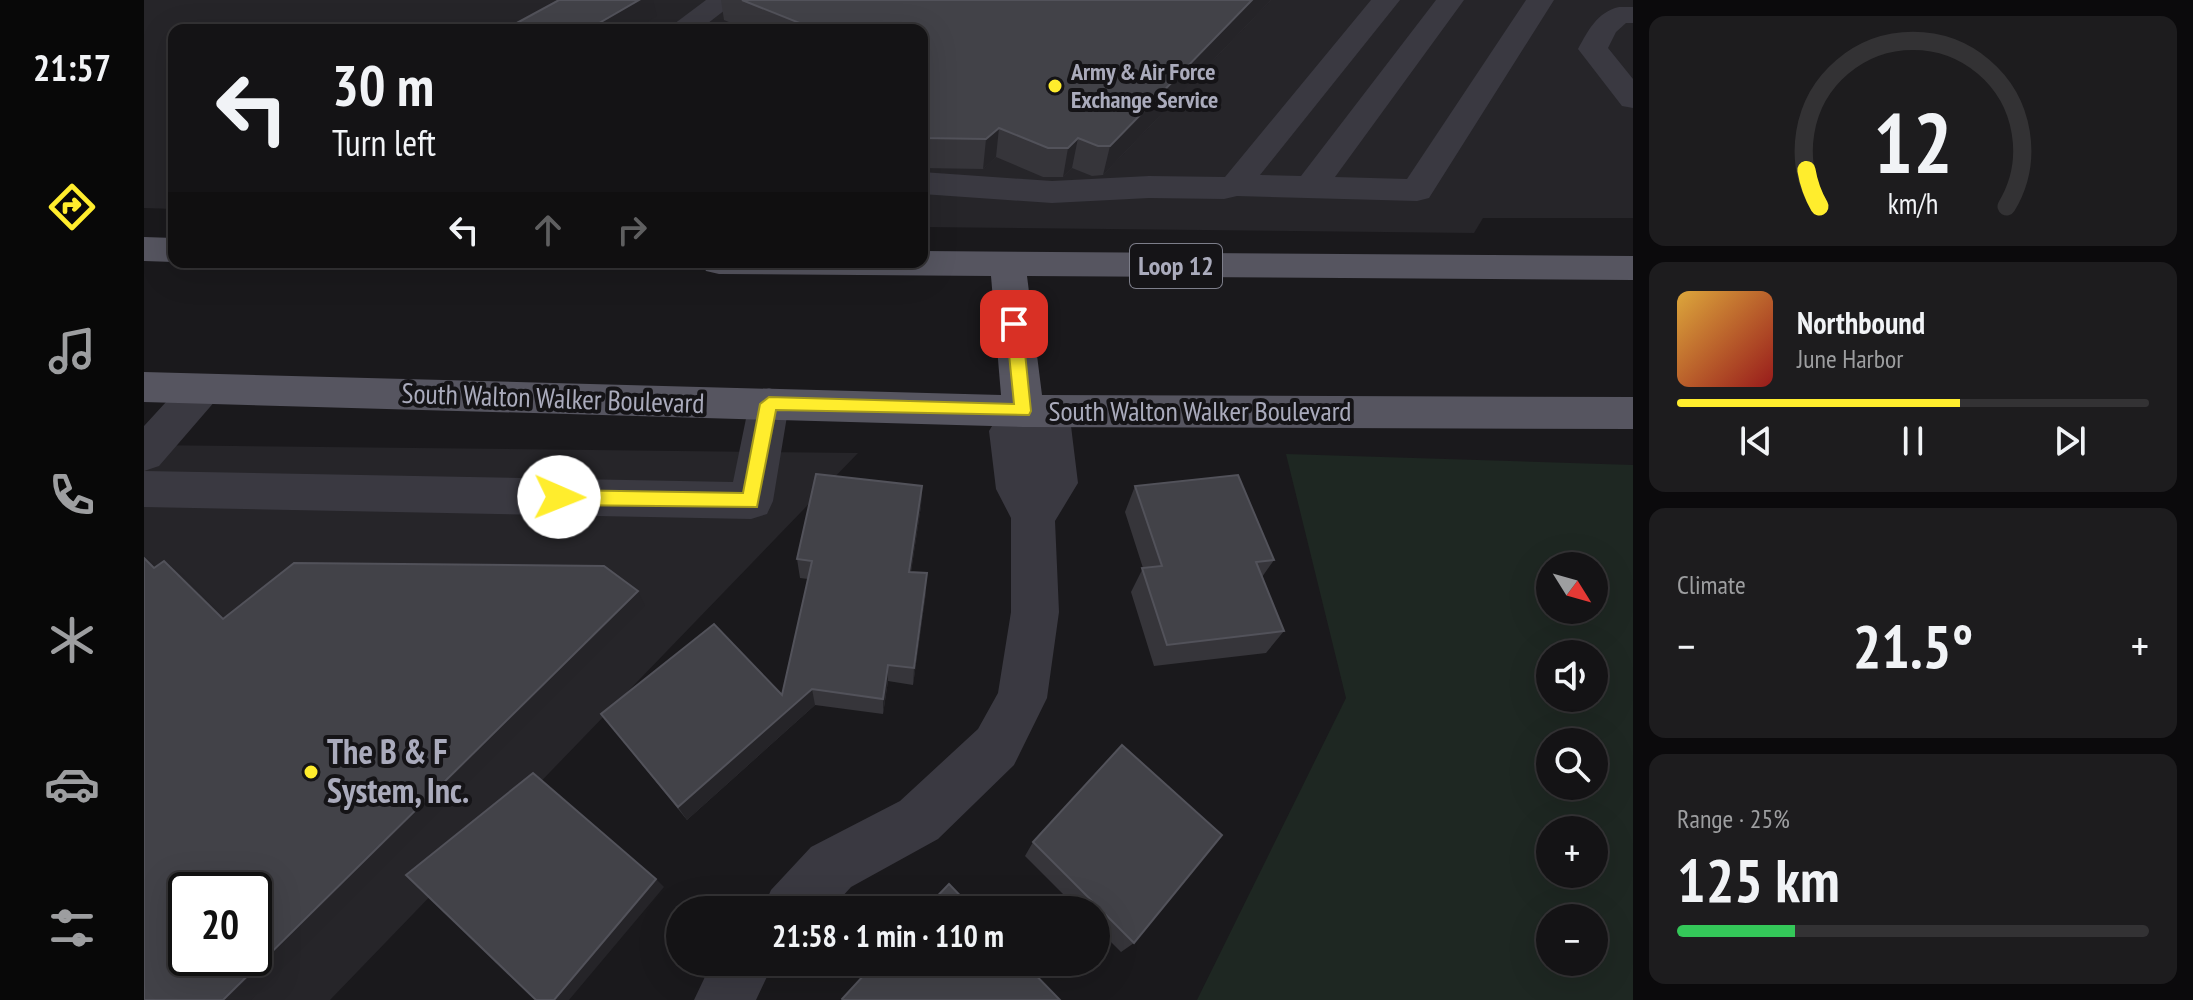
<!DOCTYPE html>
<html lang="en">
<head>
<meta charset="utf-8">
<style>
  body { margin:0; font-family:"PT Sans Narrow",sans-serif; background:#1d1c1e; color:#f1f3f6; height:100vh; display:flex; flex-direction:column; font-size:30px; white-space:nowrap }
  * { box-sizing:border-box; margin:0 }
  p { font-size:26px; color:#9d9ea0 }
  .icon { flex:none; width:44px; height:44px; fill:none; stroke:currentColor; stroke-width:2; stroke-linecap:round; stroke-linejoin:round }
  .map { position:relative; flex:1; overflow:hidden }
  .details { display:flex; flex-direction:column; gap:16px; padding:16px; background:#0b0a0c; width:560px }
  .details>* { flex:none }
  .banner { position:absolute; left:24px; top:24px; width:760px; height:244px; border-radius:16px; box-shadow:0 8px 32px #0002,0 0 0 2px #333234; background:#141315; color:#f1f3f6; overflow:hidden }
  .needle { width:52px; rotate:127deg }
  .controls { position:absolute; left:1392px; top:552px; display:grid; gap:16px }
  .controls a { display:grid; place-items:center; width:72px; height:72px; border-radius:50%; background:#141315; box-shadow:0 8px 32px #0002,0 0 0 2px #333234; font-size:40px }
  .speed { position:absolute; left:24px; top:872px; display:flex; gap:16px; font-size:40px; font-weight:700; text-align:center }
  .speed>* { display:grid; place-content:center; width:104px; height:104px; border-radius:50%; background:#141315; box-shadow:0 8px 32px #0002,0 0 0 2px #333234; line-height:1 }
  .speed .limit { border:4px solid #111; border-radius:12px; background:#fff; color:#111 }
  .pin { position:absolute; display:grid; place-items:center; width:68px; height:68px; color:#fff; margin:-34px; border-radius:16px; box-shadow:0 4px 12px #0006 }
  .me { position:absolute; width:88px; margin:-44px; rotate:91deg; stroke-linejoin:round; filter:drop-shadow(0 0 6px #0008) }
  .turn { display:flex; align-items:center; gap:28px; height:168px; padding:0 32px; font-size:36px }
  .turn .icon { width:104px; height:104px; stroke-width:2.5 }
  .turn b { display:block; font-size:56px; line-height:68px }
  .lanes { display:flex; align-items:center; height:76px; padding:0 32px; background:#0003; justify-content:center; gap:40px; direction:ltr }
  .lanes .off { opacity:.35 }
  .big { font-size:60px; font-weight:700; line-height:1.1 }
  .details .card { flex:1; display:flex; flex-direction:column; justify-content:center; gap:12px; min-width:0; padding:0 28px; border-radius:16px; background:#1d1c1e }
  .details .dial { align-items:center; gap:0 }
  .dial svg { height:208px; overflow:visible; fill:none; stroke:#333234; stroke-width:7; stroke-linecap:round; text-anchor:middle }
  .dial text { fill:#f1f3f6; stroke:none }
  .song { display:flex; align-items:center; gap:24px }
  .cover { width:96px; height:96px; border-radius:12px; background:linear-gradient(135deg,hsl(40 70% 55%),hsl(0 70% 35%)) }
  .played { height:8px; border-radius:4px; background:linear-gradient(90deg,#ffed2d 60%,#333234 60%) }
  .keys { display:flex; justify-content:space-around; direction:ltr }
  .heat { display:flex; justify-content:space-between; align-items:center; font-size:44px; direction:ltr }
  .charge { height:12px; border-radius:6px; background:linear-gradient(90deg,#34c759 25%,#333234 0) }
  .trip { position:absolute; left:522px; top:896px; width:444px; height:80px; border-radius:40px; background:#141315; box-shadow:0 8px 32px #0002,0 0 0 2px #333234; font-weight:700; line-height:80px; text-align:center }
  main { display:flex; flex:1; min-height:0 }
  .menu { display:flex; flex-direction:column; width:144px; justify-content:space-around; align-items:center; background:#080808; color:#9d9ea0 }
  .menu .icon { width:56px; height:56px }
  .menu .on { color:#ffed2d }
  .menu b { font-size:36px; color:#f1f3f6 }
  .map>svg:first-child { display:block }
  .built { fill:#262529; fill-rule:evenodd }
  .green { fill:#1e2722; fill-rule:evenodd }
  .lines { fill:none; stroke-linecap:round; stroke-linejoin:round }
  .minor { fill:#3a3941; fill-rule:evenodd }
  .major { fill:#565560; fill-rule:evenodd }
  .wall { fill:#36353a }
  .shaded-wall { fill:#252428 }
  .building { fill:#424248; stroke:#52525a; stroke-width:2; fill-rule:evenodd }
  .route { fill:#ffed2d; stroke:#a69a1d; stroke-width:2 }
  .poi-dot { fill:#ffed2d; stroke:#151417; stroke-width:3 }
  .labels { text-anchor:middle; stroke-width:8; stroke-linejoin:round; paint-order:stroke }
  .far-poi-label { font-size:24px; font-weight:bold; fill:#aaabbc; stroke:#151417; text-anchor:start }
  .shield { fill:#151417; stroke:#7d7e8a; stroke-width:2 }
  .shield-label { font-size:26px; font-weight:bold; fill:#aaabbc }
  .street-label { font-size:28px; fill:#aaabbc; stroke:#151417 }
  .near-poi-label { font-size:34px; font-weight:bold; fill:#aaabbc; stroke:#151417; text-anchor:start }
</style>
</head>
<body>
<main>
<nav class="menu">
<b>21:57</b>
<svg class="icon on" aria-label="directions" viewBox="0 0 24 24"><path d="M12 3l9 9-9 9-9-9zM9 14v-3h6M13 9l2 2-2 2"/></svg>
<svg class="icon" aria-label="music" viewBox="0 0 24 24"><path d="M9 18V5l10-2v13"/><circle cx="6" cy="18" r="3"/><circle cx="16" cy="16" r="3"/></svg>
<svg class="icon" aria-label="phone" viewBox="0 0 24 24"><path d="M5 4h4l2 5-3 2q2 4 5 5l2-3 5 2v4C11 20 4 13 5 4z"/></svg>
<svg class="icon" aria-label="climate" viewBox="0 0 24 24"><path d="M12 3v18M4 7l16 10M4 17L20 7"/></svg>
<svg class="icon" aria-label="car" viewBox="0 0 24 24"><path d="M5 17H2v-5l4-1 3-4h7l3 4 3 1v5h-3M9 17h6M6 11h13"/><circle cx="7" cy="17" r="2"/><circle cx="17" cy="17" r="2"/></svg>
<svg class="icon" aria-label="filters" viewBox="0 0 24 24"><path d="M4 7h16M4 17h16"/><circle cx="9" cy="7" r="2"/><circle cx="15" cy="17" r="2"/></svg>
</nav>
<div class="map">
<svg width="1489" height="1000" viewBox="0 0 1489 1000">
  <rect width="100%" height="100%" fill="#1a191c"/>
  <path class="built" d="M0,0H1489V218H1339L1330,233L778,227V30H30V209L0,208Z
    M0,445L714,453L186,1000H0ZM42,890H110V958H42Z"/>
  <path class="green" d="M1142,454L1489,465V1000H1053L1202,698ZM1406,566H1450V610H1406ZM1406,654H1450V698H1406ZM1406,742H1450V786H1406ZM1406,830H1450V874H1406ZM1406,918H1450V962H1406Z"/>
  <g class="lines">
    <path class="minor" d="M562,0H594L555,30H522Z
      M1227,0H1256L1116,175L1157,176L1292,0H1320L1191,177L1263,179L1382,0H1410L1285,198L1273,201L1093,196L1080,199L1005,198L908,203L778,194V172L908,181L1005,176L1081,177Z
      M1475,7H1489V23H1482L1472,32L1464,48L1489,79V108L1478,106L1434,49C1444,31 1453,12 1475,7Z
      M58,374L72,378L78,389L72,400L15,466L0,471V426L44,378Z
      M625,388L639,393L645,404L629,501L623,514L607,519L0,507V471L589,482L605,404L611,393Z
      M879,395L921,414L927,426L934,483L911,521L915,612L903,698L870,765L794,839L707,887L686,910H618L627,890L667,847L756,801L834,729L854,693L867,612V518L852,489L845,431L864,400Z
      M568,962H630L612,1000H550Z"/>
    <path class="major" d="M0,237L30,238V262L0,261Z
      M778,251L1489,256V280L883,276L898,395L1489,397V429L879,427L0,402V372L857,395L847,276L575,274L562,271L557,262H778Z"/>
  </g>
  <path class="wall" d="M577,0H1127L959,175L948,176L928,168L919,177H899L852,157L839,169L778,168V30H604L580,20Z
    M778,486L777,506L767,572L782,592L769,685L744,681L739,714L671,705L543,820L457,714L638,695L664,579L656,578L653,559Z
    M991,486L1130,560L1118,577L1140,631L1122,653L1010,666L987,592L999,568L981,512Z
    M889,842L990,943L977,952L952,927V910H935L881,856Z"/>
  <path class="shaded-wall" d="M495,0H509L513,16L489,30H443Z
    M1108,0H1127L959,175L966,146Z
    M855,128L852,157L839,169L842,139Z
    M934,138L928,168L919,177L924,148Z
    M778,486L777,506L764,590L765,572Z
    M0,556L15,567L10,568L0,558Z
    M20,561L41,576L98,633L79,619Z
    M783,573L782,592L769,685L770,668Z
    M494,591L501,606L107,1000H79Z
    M744,665V681L739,714V699Z
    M668,689L671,705L543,820L534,807Z
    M512,879L520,887L425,1000H410Z"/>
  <path class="building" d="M415,0H495L443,30H355L371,24Z
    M598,0H1108L966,146H954L934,138L924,148H904L855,128L842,139L778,138V30H673Z
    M672,474L778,486L765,572L783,573L770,668L744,665L739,699L668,689L534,807L457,714L570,624L638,695L668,561L653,559Z
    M1094,475L1130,560L1112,562L1140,631L1023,645L998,568L1018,566L991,486Z
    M0,558L10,568L20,561L79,619L150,563L460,566L494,591L79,1000H0ZM42,890H110V958H42Z
    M978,745L1078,835L990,943L889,842Z
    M389,773L512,879L410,1000H392L262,875Z
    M805,884L830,910H780Z
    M732,962H879L916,1000H699L698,999Z"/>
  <path class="route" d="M870,318L878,324L887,411L885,415L632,410L613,507L415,505L406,497L415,490L599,493L616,404L625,397L870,404L862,324Z"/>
  <g class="poi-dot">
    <circle cx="911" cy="86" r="8"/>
    <circle cx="167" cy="772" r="8"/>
  </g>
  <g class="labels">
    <g class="far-poi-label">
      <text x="927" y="80">Army &amp; Air Force<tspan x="927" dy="28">Exchange Service</tspan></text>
    </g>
    <rect class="shield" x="986" y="244" width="92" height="44" rx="6"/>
    <g class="shield-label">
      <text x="1032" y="275">Loop 12</text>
    </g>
    <g class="street-label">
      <text transform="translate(409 398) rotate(2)" y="10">South Walton Walker Boulevard</text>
      <text x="1056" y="421">South Walton Walker Boulevard</text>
    </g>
    <g class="near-poi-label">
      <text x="183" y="764">The B &amp; F<tspan x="183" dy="39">System, Inc.</tspan></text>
    </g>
  </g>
</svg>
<div class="controls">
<a><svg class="needle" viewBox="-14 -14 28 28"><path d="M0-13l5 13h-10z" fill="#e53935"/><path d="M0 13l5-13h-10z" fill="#9d9ea0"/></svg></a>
<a><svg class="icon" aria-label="sound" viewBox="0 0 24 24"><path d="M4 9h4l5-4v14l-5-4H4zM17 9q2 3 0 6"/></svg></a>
<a><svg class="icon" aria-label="search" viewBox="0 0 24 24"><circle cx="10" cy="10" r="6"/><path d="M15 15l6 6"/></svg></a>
<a>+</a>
<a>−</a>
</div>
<div class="speed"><div class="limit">20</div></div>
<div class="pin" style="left:870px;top:324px;background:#d93025"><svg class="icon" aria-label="arrive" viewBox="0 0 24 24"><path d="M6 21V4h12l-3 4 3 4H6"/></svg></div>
<svg class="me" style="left:415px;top:497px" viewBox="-20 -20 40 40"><circle r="19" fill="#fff"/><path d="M0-13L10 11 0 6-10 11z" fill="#ffed2d"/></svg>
<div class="trip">21:58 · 1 min · 110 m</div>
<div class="banner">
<div class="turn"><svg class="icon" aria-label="left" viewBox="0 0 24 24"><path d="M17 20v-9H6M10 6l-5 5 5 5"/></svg><div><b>30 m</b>Turn left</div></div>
<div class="lanes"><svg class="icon" aria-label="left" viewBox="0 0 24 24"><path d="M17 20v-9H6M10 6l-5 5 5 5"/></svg><svg class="icon off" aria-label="ahead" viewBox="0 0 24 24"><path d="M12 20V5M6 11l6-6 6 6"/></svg><svg class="icon off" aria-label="right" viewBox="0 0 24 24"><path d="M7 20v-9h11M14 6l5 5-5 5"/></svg></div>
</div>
</div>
<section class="details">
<div class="card dial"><svg viewBox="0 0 100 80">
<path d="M14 69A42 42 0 1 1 86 69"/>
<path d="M14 69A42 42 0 0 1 9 55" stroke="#ffed2d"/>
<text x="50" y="56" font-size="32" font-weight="700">12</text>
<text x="50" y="72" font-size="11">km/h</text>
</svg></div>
<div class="card">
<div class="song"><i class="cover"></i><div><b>Northbound</b><p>June Harbor</p></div></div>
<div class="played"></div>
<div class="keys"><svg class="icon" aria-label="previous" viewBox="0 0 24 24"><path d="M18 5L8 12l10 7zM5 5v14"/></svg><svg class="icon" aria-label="pause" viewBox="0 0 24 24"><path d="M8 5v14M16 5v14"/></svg><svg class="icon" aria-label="next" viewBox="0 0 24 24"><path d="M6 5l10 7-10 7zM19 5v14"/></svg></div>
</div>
<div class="card"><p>Climate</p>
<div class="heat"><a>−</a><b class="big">21.5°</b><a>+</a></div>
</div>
<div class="card"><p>Range · 25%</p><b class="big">125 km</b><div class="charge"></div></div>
</section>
</main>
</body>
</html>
